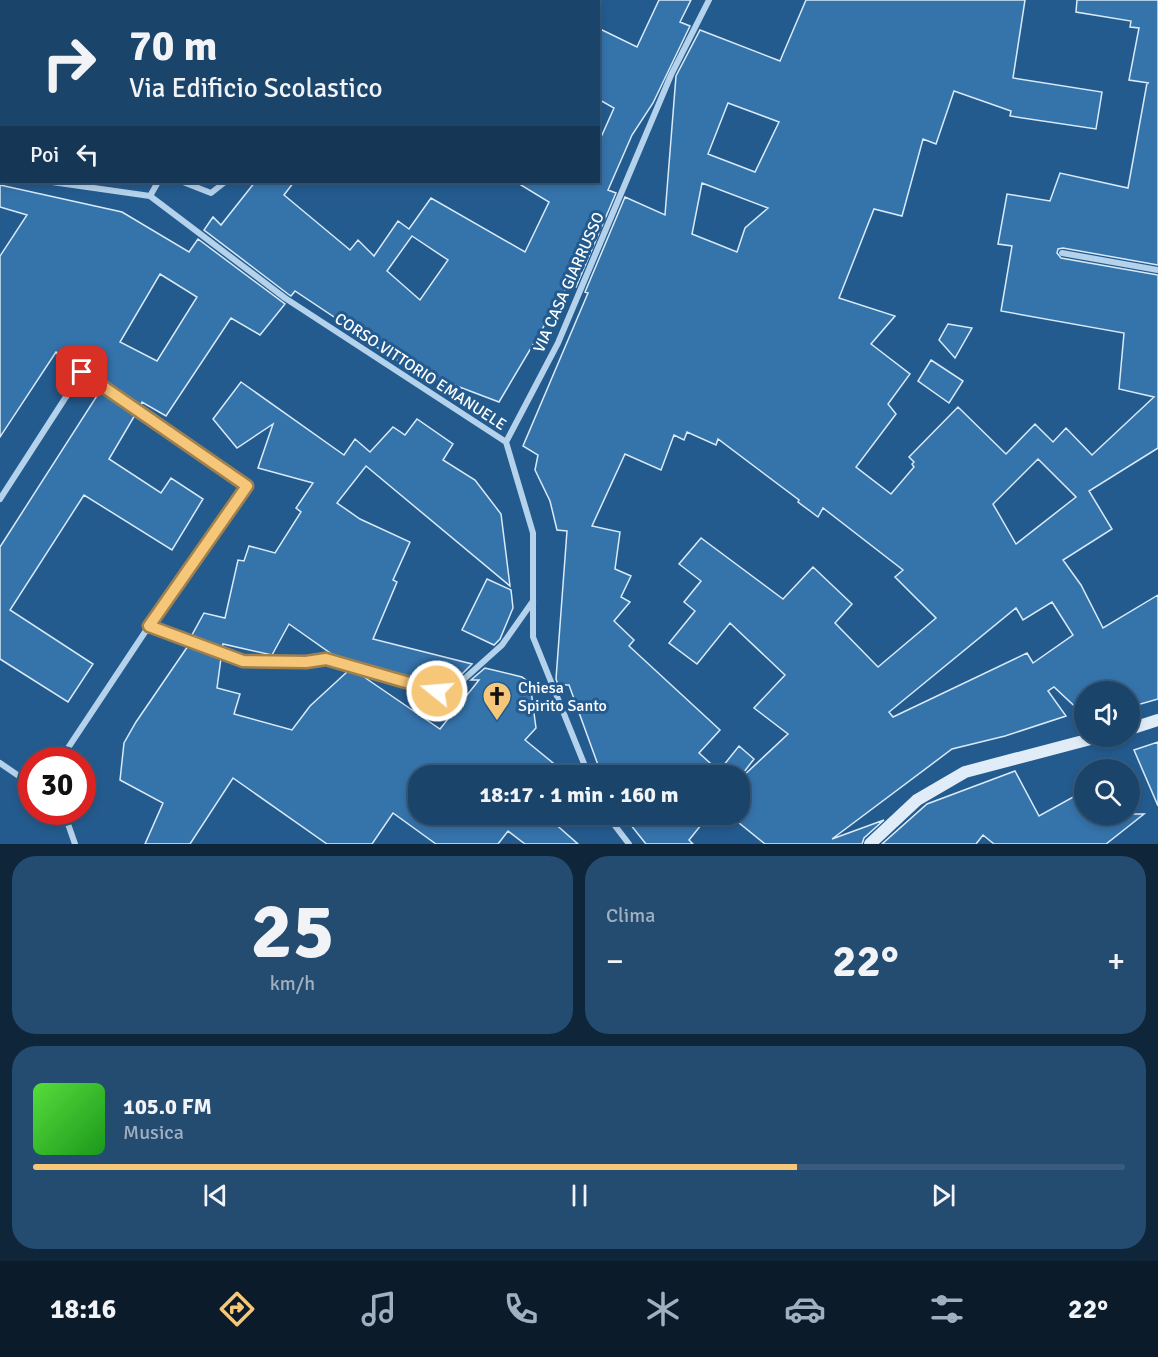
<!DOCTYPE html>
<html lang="it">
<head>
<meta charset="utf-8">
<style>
  body { margin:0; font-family:Signika,sans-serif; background:#244b70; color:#f1f3f6; height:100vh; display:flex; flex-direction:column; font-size:22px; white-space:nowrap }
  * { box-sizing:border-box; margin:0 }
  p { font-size:20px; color:#a0b0c1 }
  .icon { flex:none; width:33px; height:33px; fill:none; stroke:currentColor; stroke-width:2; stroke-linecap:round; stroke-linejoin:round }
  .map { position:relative; height:844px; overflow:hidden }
  .details { display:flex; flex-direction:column; gap:12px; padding:12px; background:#0f253a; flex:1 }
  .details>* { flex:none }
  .top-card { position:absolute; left:0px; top:0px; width:600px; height:183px; box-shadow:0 3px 9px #0003,0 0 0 2px #395c7e; background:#1b446a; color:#f1f3f6; overflow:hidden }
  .controls { position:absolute; left:1074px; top:681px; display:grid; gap:12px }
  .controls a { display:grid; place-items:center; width:66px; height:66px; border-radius:50%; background:#1b446a; box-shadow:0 3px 9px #0003,0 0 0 2px #395c7e; font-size:30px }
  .speed { position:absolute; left:18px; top:747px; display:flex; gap:12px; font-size:30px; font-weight:700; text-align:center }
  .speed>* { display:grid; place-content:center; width:78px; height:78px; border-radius:50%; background:#1b446a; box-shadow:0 3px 9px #0003,0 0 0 2px #395c7e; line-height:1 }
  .speed .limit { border:9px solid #d22; background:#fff; color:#111 }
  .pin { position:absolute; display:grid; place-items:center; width:51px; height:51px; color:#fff; margin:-26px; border-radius:12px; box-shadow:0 3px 9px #0006 }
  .me { position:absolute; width:66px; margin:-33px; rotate:287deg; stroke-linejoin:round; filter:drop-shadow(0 0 4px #0008) }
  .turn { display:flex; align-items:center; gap:21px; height:126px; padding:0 30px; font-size:27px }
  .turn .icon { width:78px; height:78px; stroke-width:2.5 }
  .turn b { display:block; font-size:42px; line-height:51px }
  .then { display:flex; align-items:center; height:57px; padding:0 30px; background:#0003; gap:12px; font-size:22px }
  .big { font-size:45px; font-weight:700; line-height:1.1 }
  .details .card { flex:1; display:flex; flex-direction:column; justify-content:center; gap:9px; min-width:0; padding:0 21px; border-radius:24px; background:#244b70 }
  .details .dial { align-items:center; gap:0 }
  .dial b { font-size:78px; line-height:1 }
  .song { display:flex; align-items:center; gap:18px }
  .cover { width:72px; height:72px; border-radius:9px; background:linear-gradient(135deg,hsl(110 70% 55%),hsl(120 70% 35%)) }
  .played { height:6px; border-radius:3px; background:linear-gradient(90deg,#f6c778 70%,#395c7e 70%) }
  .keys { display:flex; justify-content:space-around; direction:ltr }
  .heat { display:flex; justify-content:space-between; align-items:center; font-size:33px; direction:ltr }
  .details .tiles { flex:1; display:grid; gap:12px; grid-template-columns:1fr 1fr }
  .card:last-child { grid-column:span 2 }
  .trip { position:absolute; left:408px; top:765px; width:342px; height:60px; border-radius:24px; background:#1b446a; box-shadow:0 3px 9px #0003,0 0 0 2px #395c7e; font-weight:700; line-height:60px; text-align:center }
  .tab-bar { display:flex; height:96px; justify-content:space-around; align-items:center; background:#0b1b2a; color:#a0b0c1 }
  .tab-bar .icon { width:42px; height:42px }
  .tab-bar .current { color:#f6c778 }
  .tab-bar b { font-size:27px; color:#f1f3f6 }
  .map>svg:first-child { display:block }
  .building { fill:#3573ab; stroke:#d9eaf8; stroke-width:1.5; fill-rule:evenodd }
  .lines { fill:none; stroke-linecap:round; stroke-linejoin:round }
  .minor { stroke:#b4d2eb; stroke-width:6 }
  .secondary { stroke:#e0edf9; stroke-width:12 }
  .route-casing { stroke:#a0814e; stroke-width:15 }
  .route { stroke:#f6c778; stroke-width:10 }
  .labels { text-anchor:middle; stroke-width:6; stroke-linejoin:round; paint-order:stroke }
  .street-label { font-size:16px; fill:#fff; stroke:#245b8e }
  .poi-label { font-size:16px; fill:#fff; stroke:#245b8e; text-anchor:start }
</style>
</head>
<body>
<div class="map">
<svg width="1158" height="844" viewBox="0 0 1158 844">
  <rect width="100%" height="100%" fill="#245b8e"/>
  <path class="building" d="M659,0H691L680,22L690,26L653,103L632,135L608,190L616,193L576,287L569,284L499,402L425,374L405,365L351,331L352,329L295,291L291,296L288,294L204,230L213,217L221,225L255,182H294L284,195L350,250L358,240L374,256L398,221L409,229L431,198L525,252L549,202L516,182H598V144L614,108L598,99V28L637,47ZM412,236L448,260L420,300L387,271Z
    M806,0H1025L1013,78L1102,92L1096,129L1010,116L1011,111L954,91L936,144L923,139L902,216L874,209L839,298L895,316L871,344L910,374L888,404L896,414L856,467L891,494L914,467L912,464L914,462L909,457L958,407L1006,454L1035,424L1053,442L1066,428L1092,455L1154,397L1119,389L1124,333L1001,311L1012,246L998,244L1007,194L1050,201L1060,173L1128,188L1147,83H1149L1129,80L1139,28L1130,27L1131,21L1076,12L1077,0H1158V265L1063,248L1058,249L1057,253L1061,258L1158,275V448L1089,491L1112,529L1063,560L1081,585L1103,628L1158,595V699L1130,707V692H1084V715L1054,687L1048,691L1066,716L1005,736L952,749L832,839L884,820L864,838L862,844H765L728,814H740V779L788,734L754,708L785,675L730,623L697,664L669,643L695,611L684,602L701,581L679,564L701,538L783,599L813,567L852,604L835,623L878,667L936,618L895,577L903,570L823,508L818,517L798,502L799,500L718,439L716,445L687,432L684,440L674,435L661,470L625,454L592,526L620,532L615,569L631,576L621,597L630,602L614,621L634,640L629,646L720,730L699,753L719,771L739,746L754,759L740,777V776H602L569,685H558L556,679L567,531L557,530L550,501L535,470L538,455L523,446L588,293L585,292L625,197L665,215L676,76L700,30L780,61ZM728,103L779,122L755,172L708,154ZM702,183L768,208L745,228L737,252L692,234ZM1038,459L1076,497L1016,544L993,504ZM1052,602L1073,635L1033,663L1027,653L893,717L889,712L1016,608L1023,620Z
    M0,185L122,212L189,252L198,239L285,304L260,335L231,318L166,416L142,402L140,406L85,368L56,352L0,437V256L27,215L0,207ZM160,274L197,297L157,361L120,342Z
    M948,324L972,328L955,358L939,340Z
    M931,360L963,381L949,403L918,381Z
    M241,382L344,455L355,439L370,452L393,427L405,435L417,419L453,444L443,460L475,480L501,514L510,586L366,466L337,503L360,519L410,542L393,580L397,582L373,639L472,664L460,676L451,679H413L336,657L289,624L272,655L223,644L222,648L192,635L204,613L225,618L238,560L244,561L249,546L275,553L301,512L296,508L313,483L258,468L273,424L237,448L213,419Z
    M100,391L135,415L109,459L161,493L171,478L203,499L172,550L84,495L10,610L93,664L68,702L0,659V547Z
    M487,579L511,590L513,608L500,639L494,645L462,630Z
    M188,646L221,658L217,688L240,694L234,714L292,730L310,706L348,671L372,678L364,677L440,729L479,680H471L485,668L522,677L530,683L536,728L525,740L569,776H418V814H544L578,844H525L508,831L498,844H436L393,813L372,844H327L233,778L190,844H145L163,803L120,780L124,743L136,722Z
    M1158,742V806L1134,750Z
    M1015,771L1039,816L1084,791V814H1144L1106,844H994L983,835L976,844H882L927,804Z
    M622,814H663L675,826L684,814H710L689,840L693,844H646Z"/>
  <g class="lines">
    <path class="minor" d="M272,0V2
      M0,171H2
      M52,182L150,196L285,298L506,442L533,533V637L589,776
      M183,182L211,193L225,182
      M150,196L158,182
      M1062,253L1158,270
      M506,442L558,343L671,75L709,0
      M0,499L82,372L247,486L149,626L60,760
      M149,626L243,661L306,662L326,659L437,691L463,680L502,645L533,601
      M0,763L32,785
      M58,812L67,821L75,844
      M606,814L629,844"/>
    <path class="secondary" d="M1130,729L1158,720
      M870,844L917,800L965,772L1102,736"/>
  </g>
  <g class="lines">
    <g class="route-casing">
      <path id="route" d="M82,372L247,486L149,626L243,661L306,662L326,659L437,691"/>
    </g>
    <use href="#route" class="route"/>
  </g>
  <defs>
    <g id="church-pin" transform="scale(1.5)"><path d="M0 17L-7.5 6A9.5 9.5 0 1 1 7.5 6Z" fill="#f6c778" stroke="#245b8e"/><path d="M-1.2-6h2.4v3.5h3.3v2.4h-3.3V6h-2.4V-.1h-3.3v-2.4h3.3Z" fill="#111"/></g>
  </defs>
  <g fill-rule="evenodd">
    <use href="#church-pin" x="497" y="696"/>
  </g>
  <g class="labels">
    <g class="street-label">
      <text transform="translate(568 282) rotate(-66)" y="6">VIA CASA GIARRUSSO</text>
      <text transform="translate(421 371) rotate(33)" y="6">CORSO VITTORIO EMANUELE</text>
    </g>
    <g class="poi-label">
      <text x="518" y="693">Chiesa<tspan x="518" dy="18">Spirito Santo</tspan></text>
    </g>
  </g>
</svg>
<div class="controls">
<a><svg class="icon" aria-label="sound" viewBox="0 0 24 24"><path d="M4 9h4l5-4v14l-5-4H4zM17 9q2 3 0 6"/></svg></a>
<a><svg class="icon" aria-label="search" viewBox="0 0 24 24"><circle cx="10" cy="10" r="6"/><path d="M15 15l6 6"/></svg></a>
</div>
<div class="speed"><div class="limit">30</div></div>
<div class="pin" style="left:82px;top:372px;background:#d93025"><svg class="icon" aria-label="arrive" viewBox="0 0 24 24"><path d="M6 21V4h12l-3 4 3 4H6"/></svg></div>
<svg class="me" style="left:437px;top:691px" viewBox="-20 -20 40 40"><circle r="17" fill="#f6c778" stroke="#fff" stroke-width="3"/><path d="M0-11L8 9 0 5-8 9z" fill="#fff"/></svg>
<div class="trip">18:17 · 1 min · 160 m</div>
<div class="top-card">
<div class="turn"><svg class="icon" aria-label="right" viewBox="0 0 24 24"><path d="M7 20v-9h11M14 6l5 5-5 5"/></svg><div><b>70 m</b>Via Edificio Scolastico</div></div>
<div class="then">Poi<svg class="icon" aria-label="left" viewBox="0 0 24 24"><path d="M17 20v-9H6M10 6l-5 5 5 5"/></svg></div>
</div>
</div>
<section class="details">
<div class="tiles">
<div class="card dial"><b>25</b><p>km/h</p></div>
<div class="card"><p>Clima</p>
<div class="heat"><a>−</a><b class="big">22°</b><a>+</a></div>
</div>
<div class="card">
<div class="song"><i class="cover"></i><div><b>105.0 FM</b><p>Musica</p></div></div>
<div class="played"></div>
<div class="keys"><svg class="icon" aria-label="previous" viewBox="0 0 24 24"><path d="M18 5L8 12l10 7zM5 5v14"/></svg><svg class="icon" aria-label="pause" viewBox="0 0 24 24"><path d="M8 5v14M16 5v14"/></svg><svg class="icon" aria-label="next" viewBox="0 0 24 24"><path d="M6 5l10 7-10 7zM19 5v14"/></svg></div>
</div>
</div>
</section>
<nav class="tab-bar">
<b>18:16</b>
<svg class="icon current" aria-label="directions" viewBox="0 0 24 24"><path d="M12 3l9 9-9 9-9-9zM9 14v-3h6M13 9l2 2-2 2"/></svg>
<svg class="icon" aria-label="music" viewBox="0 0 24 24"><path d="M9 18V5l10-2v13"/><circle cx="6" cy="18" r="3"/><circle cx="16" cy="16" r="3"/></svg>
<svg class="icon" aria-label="phone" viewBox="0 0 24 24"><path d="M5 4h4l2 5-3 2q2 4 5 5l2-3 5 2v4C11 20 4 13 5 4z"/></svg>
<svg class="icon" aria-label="climate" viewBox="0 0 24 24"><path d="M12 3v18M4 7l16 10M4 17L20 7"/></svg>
<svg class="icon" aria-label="car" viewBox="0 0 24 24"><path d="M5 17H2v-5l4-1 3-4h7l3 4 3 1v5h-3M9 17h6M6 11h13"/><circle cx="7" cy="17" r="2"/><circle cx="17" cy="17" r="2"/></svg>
<svg class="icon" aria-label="filters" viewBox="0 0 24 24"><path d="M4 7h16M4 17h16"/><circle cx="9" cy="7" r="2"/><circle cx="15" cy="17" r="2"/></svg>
<b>22°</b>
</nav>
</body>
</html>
